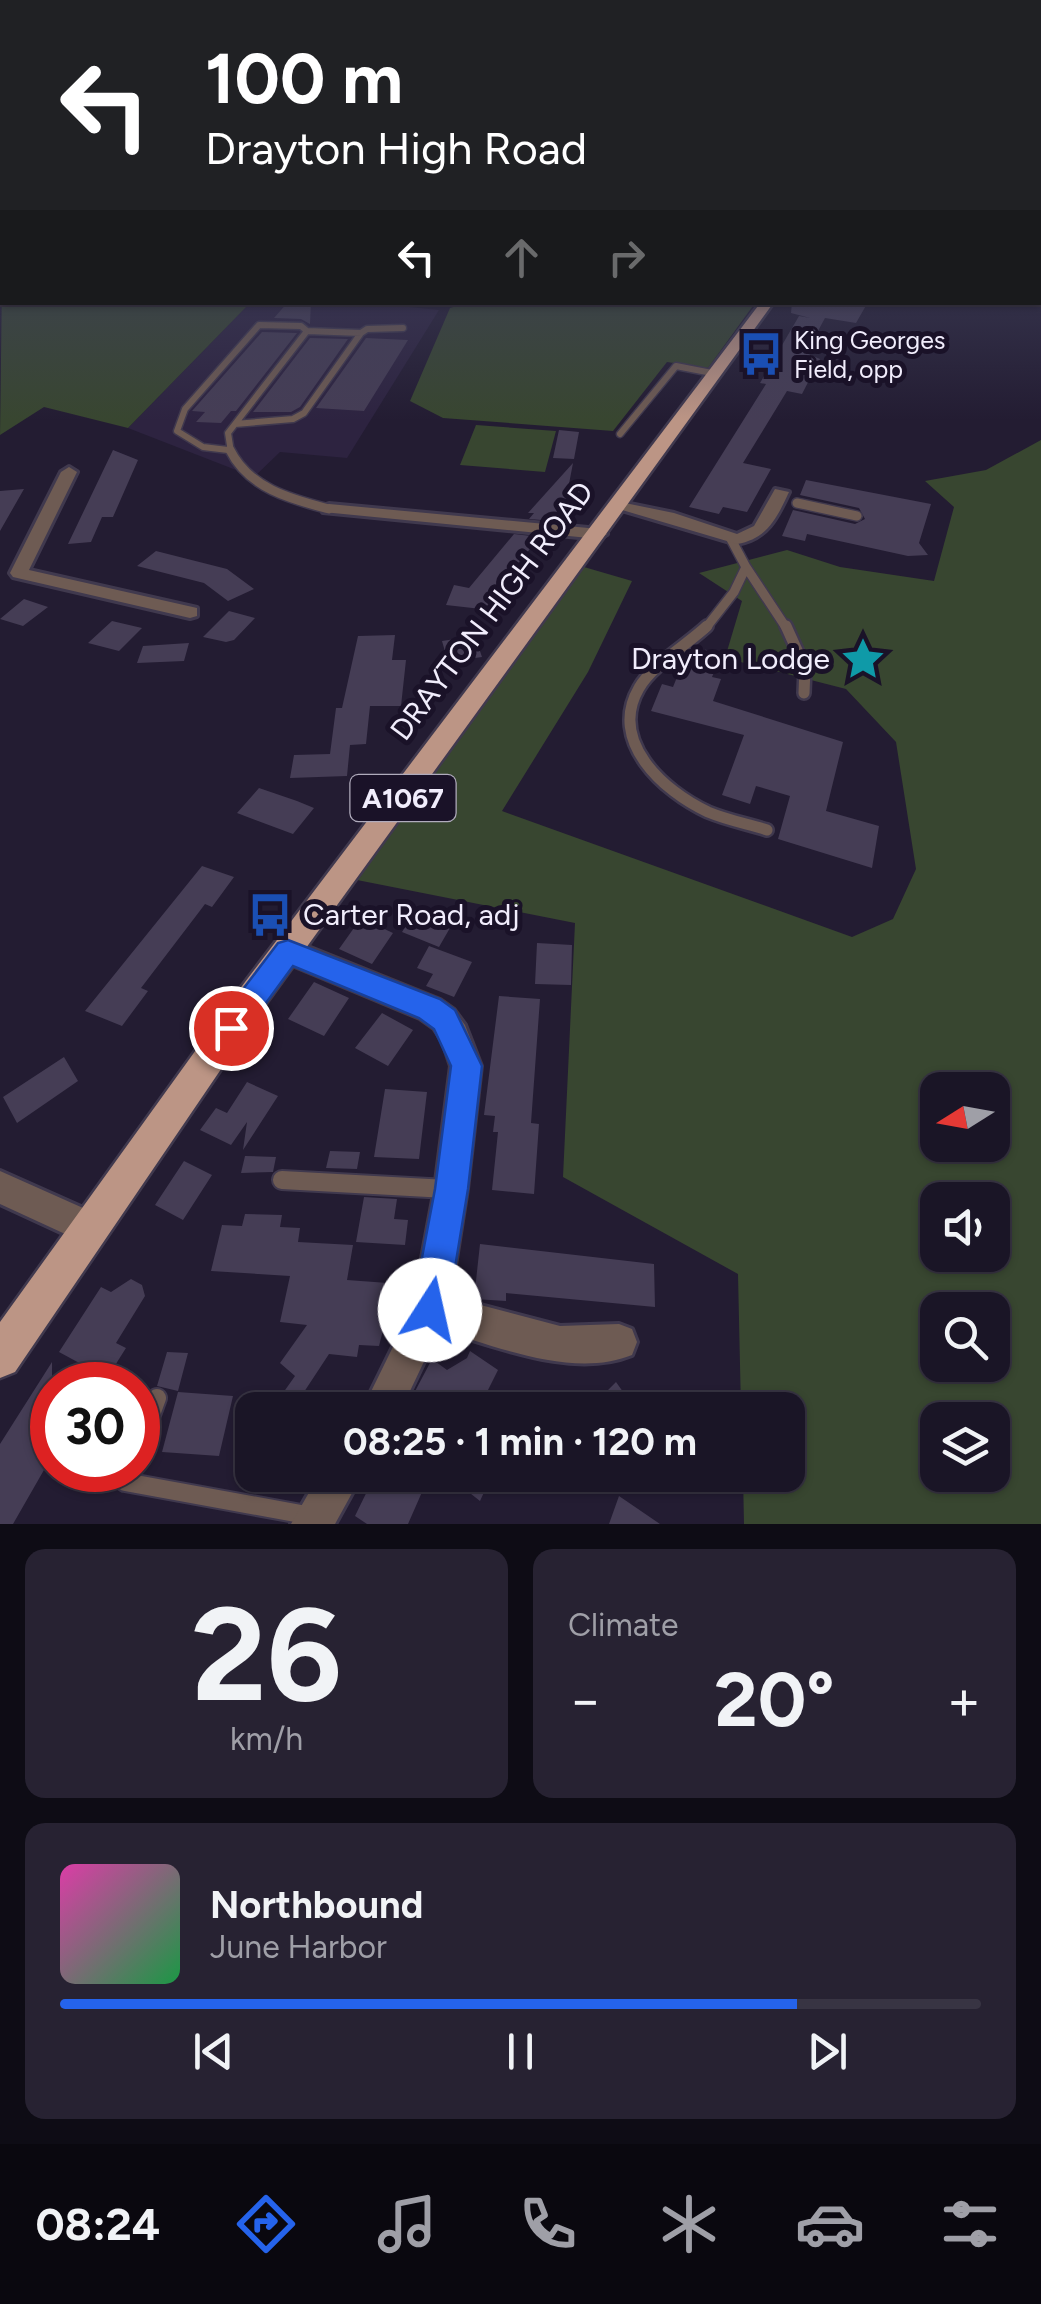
<!DOCTYPE html>
<html lang="en">
<head>
<meta charset="utf-8">
<style>
  body { margin:0; font-family:Figtree,sans-serif; background:#272232; color:#f1f3f6; height:100vh; display:flex; flex-direction:column; font-size:38px; white-space:nowrap }
  * { box-sizing:border-box; margin:0 }
  p { font-size:32px; color:#9f9fa7 }
  .icon { flex:none; width:55px; height:55px; fill:none; stroke:currentColor; stroke-width:2; stroke-linecap:round; stroke-linejoin:round }
  .map { position:relative; height:1524px; overflow:hidden }
  .details { display:flex; flex-direction:column; gap:25px; padding:25px; background:#0e0c15; flex:1 }
  .details>* { flex:none }
  .hud { position:absolute; left:0px; top:0px; width:1042px; height:305px; box-shadow:0 2px 8px #0004,0 0 0 2px #383443; background:#202124; color:#fff; overflow:hidden }
  .needle { width:65px; rotate:259deg }
  .tools { position:absolute; left:920px; top:1072px; display:grid; gap:20px }
  .tools a { display:grid; place-items:center; width:90px; height:90px; border-radius:20px; background:#1a1526; box-shadow:0 2px 8px #0004,0 0 0 2px #383443; font-size:50px }
  .speed { position:absolute; left:30px; top:1362px; display:flex; gap:20px; font-size:50px; font-weight:700; text-align:center }
  .speed>* { display:grid; place-content:center; width:130px; height:130px; border-radius:50%; background:#1a1526; box-shadow:0 2px 8px #0004,0 0 0 2px #383443; line-height:1 }
  .speed .limit { border:15px solid #d22; background:#fff; color:#111 }
  .pin { position:absolute; display:grid; place-items:center; width:85px; height:85px; color:#fff; margin:-42px; border:5px solid #fff; border-radius:50%; box-shadow:0 2px 10px #0007 }
  .me { position:absolute; width:110px; margin:-55px; rotate:10deg; stroke-linejoin:round; filter:drop-shadow(0 0 8px #0008) }
  .turn { display:flex; align-items:center; gap:35px; height:210px; padding:0 40px; font-size:45px }
  .turn .icon { width:130px; height:130px; stroke-width:2.5 }
  .turn b { display:block; font-size:70px; line-height:85px }
  .lanes { display:flex; align-items:center; height:95px; padding:0 40px; background:#0003; justify-content:center; gap:50px; direction:ltr }
  .lanes .off { opacity:.35 }
  .big { font-size:75px; font-weight:700; line-height:1.1 }
  .details .widget { flex:1; display:flex; flex-direction:column; justify-content:center; gap:15px; min-width:0; padding:0 35px; border-radius:20px; background:#272232 }
  .details .dial { align-items:center; gap:0 }
  .dial b { font-size:130px; line-height:1 }
  .song { display:flex; align-items:center; gap:30px }
  .cover { width:120px; height:120px; border-radius:15px; background:linear-gradient(135deg,hsl(320 70% 55%),hsl(140 70% 35%)) }
  .played { height:10px; border-radius:5px; background:linear-gradient(90deg,#2563eb 80%,#383443 80%) }
  .keys { display:flex; justify-content:space-around; direction:ltr }
  .heat { display:flex; justify-content:space-between; align-items:center; font-size:55px; direction:ltr }
  .details .tiles { flex:1; display:grid; gap:25px; grid-template-columns:1fr 1fr }
  .widget:last-child { grid-column:span 2 }
  .trip { position:absolute; left:235px; top:1392px; width:570px; height:100px; border-radius:20px; background:#1a1526; box-shadow:0 2px 8px #0004,0 0 0 2px #383443; font-weight:700; line-height:100px; text-align:center }
  .tab-bar { display:flex; height:160px; justify-content:space-around; align-items:center; background:#0a080f; color:#9f9fa7 }
  .tab-bar .icon { width:70px; height:70px }
  .tab-bar .on { color:#2563eb }
  .tab-bar b { font-size:45px; color:#f1f3f6 }
  .map>svg:first-child { display:block }
  .built { fill:#2d2340 }
  .green { fill:#384630; fill-rule:evenodd }
  .building { fill:#453d55 }
  .lines { fill:none; stroke-linecap:round; stroke-linejoin:round }
  .service-far3-casing { stroke:#40394e; stroke-width:9 }
  .service-far2-casing { stroke:#40394e; stroke-width:12 }
  .service-far1-casing { stroke:#40394e; stroke-width:16 }
  .service-casing { stroke:#40394e; stroke-width:22 }
  .minor-casing { stroke:#40394e; stroke-width:6 }
  .primary-casing { stroke:#40394e; stroke-width:5 }
  .service-far3 { stroke:#6e5b53; stroke-width:6 }
  .service-far2 { stroke:#6e5b53; stroke-width:9 }
  .service-far1 { stroke:#6e5b53; stroke-width:11 }
  .service { stroke:#6e5b53; stroke-width:18 }
  .minor { fill:#6e5b53; fill-rule:evenodd }
  .primary { fill:#bc9585; fill-rule:evenodd }
  .route { fill:#2563eb; stroke:#184099; stroke-width:2.5 }
  .labels { text-anchor:middle; stroke-width:10; stroke-linejoin:round; paint-order:stroke }
  .far-poi-label { font-size:25px; fill:#f1edfc; stroke:#1a1228; text-anchor:start }
  .shield { fill:#1a1228; stroke:#b0abbc; stroke-width:2.5 }
  .shield-label { font-size:28px; font-weight:bold; fill:#f1edfc }
  .street-label { font-size:30px; fill:#f1edfc; stroke:#1a1228 }
  .poi-label { font-size:30px; fill:#f1edfc; stroke:#1a1228; text-anchor:end }
</style>
</head>
<body>
<div class="map">
<svg width="1041" height="1524" viewBox="0 0 1041 1524">
  <rect width="100%" height="100%" fill="#231c32"/>
  <path class="built" d="M360,302L439,310L347,458L280,452L254,477L128,428L250,303Z"/>
  <path class="green" d="M2,280V302L250,303L128,428L44,407L0,435Z
    M471,302L755,303L708,368L667,362L613,431L443,418L410,401L450,308Z
    M476,425L556,431L545,472L460,465Z
    M1041,440V1524H744L743,1475H788V1410H741L738,1274L563,1177L575,923L357,880L536,620L584,567L632,581L588,672L502,811L852,937L893,919L916,869L896,742L846,689L725,658L742,601L699,573L787,550L840,567L934,581L954,507L925,481L986,470ZM938,1090H992V1145H938ZM938,1200H992V1255H938ZM938,1310H992V1365H938ZM938,1420H992V1475H938Z"/>
  <path class="building" d="M288,302H311L310,324L301,319L274,318Z
    M792,302H868L856,323L825,318L806,353L820,359L802,394L787,391L743,463L771,469L747,512L723,507L719,514L689,507L766,384L760,383L799,316L810,318L791,313Z
    M262,332L297,333L236,411H231L221,423L196,422L205,412L192,411Z
    M310,338L348,339L300,407L291,412H253Z
    M366,338L408,340L364,411L316,408Z
    M559,430L579,432L574,459L553,458Z
    M113,450L138,460L113,517H102L91,542L68,544Z
    M573,463L569,484L583,488L554,521L529,519L534,513H528Z
    M806,480L931,504L919,543L928,555L908,556L807,534L805,541L782,536L793,510L855,524L865,519L859,508L800,495Z
    M24,489L0,531V491Z
    M514,534L540,537L514,568L499,611L446,605L454,585L469,588Z
    M156,551L227,569L254,589L228,601L204,583L137,566Z
    M24,599L48,607L23,626L0,619Z
    M229,611L255,618L234,640L226,642L203,637Z
    M112,621L142,628L119,651L88,643Z
    M395,635L392,660H406L401,706H370L366,744L350,745L347,776L290,778L294,755L330,754L336,708H342L358,636Z
    M475,636L482,657L448,662L442,641Z
    M189,643L184,661L137,663L143,646Z
    M702,649L722,653L712,677L721,679L713,701L843,742L826,811L879,826L872,868L778,839L790,796L756,786L750,804L722,795L744,735L651,711L662,684L673,687L686,655L699,656Z
    M259,788L297,801L314,808L293,834L237,813Z
    M202,866L234,877L212,907L205,904L199,912L141,988L148,991L122,1026L85,1011Z
    M418,907L454,921L439,947L402,932Z
    M361,918L393,933L372,964L339,949Z
    M537,943L572,945L571,985L535,984Z
    M429,946L472,962L454,997L426,986L433,974L417,968Z
    M314,982L349,998L324,1036L288,1019Z
    M499,996L540,999L531,1123L539,1124L534,1194L492,1190L498,1132H493L495,1116L484,1115Z
    M382,1013L413,1030L388,1066L355,1048Z
    M64,1057L78,1081L17,1123L3,1097Z
    M247,1082L278,1096L243,1150L247,1122L231,1145L200,1130L216,1108L227,1113Z
    M385,1089L427,1092L419,1159L374,1157Z
    M330,1151L360,1152L357,1169L326,1168Z
    M245,1156L276,1157L273,1172L241,1173Z
    M184,1161L212,1175L183,1220L155,1205Z
    M364,1197L397,1199L394,1219L408,1220L405,1245L356,1242Z
    M245,1214L282,1215L280,1227L300,1228L298,1242L353,1245L347,1280L388,1283L385,1303H390L379,1346L359,1345L357,1357L329,1354L304,1392L324,1410H271L295,1376L280,1363L307,1325L280,1322L290,1276L211,1271L222,1225L242,1226Z
    M480,1244L654,1264L655,1307L506,1293V1301L474,1299Z
    M131,1279L142,1285L145,1296L116,1343L126,1348L107,1378L59,1352L101,1287L111,1292Z
    M470,1351L498,1370L478,1410H429L412,1397L432,1359L447,1370L467,1358Z
    M167,1352L188,1353L178,1391L157,1386Z
    M52,1362V1456L13,1524H0V1444Z
    M616,1382L636,1410H587L607,1391Z
    M178,1392L233,1396L219,1456L162,1452Z
    M375,1475H414L426,1483L408,1524H367L355,1516Z
    M447,1475H492L480,1501Z
    M619,1496L660,1524H609Z"/>
  <g class="lines">
    <g class="service-far3-casing">
      <path id="service-far3" d="M307,331L361,333L304,413L293,419L235,424Z
        M361,333L367,329L403,328
        M620,434L676,366L717,374
        M228,450L203,447L177,431L185,409L259,325L301,326L307,331
        M231,452L228,433L235,424"/>
    </g>
    <g class="service-far2-casing">
      <path id="service-far2" d="M230,450C249,488 290,499 329,509
        M797,503L857,516
        M746,567L787,629
        M705,629L734,592L746,567L731,539"/>
    </g>
    <g class="service-far1-casing">
      <path id="service-far1" d="M707,626C688,644 651,666 639,688C608,741 663,791 708,812C727,820 748,824 767,830
        M786,626L805,668L804,693"/>
    </g>
    <g class="service-casing">
      <path id="service" d="M282,1180L447,1189
        M138,1450L157,1398
        M130,1470L125,1482L312,1516"/>
    </g>
    <g class="minor-casing">
      <path id="minor" d="M69,467L77,472L29,570L197,608V616L190,618L13,577L10,573L61,472Z
        M775,489L789,492C777,518 767,539 737,544L612,507L620,502L674,513L737,534L754,526Z
        M329,504L599,529L607,534L599,539L323,512V506Z
        M288,939L440,1000L454,1010L465,1025L481,1066L467,1189L450,1297L560,1326L619,1324L632,1329L637,1342L632,1355C573,1379 497,1346 439,1330L401,1410H362L413,1306L435,1189L451,1066L443,1042L434,1028L420,1018L278,959L274,951L278,943Z
        M0,1171L101,1216L106,1228L101,1240L89,1245L0,1204Z
        M319,1475H362L335,1524H291Z"/>
    </g>
    <g class="primary-casing">
      <path id="primary" d="M761,302H774L264,1006L15,1372L0,1378V1322L242,986Z"/>
    </g>
    <use href="#service-far3" class="service-far3"/>
    <use href="#service-far2" class="service-far2"/>
    <use href="#service-far1" class="service-far1"/>
    <use href="#service" class="service"/>
    <use href="#minor" class="minor"/>
    <use href="#primary" class="primary"/>
  </g>
  <linearGradient id="sky" x2="0" y2="1"><stop stop-color="#130f1c"/><stop offset="0.49" stop-color="#3f405a"/><stop offset="1" stop-color="#3f405a" stop-opacity="0"/></linearGradient>
  <rect width="1041" height="421" fill="url(#sky)"/>
  <path class="route" d="M288,940L440,999L455,1010L482,1066L468,1189L448,1310L443,1323L430,1328L417,1323L412,1310L435,1189L451,1066L434,1029L419,1018L293,966L241,1037L231,1041L221,1037L216,1028L221,1018L278,943Z"/>
  <defs>
    <g id="bus-bare" transform="scale(3.45)"><path d="M-5-6H5V4H4V6H2V4H-2V6H-4V4H-5ZM-3.5-4V0h7V-4ZM-3.5 1.2v1.5H-2V1.2ZM2 1.2v1.5H3.5V1.2Z" fill="#1a4fb4" stroke="#1a1228" stroke-width="2.5" paint-order="stroke"/></g>
    <g id="sight-bare" transform="scale(3.45)"><path d="M0-6L1.8-2.2L6-1.7L2.9 1.2L3.7 5.4L0 3.3L-3.7 5.4L-2.9 1.2L-6-1.7L-1.8-2.2Z" fill="#0f9aa8" stroke="#1a1228" stroke-width="2.5" paint-order="stroke"/></g>
  </defs>
  <g fill-rule="evenodd">
    <use href="#bus-bare" x="761" y="354"/>
    <use href="#sight-bare" x="863" y="659"/>
    <use href="#bus-bare" x="270" y="915"/>
  </g>
  <g class="labels">
    <g class="far-poi-label">
      <text x="794" y="349">King Georges<tspan x="794" dy="29">Field, opp</tspan></text>
    </g>
    <rect class="shield" x="350.5" y="775" width="105" height="46" rx="8"/>
    <g class="shield-label">
      <text x="403" y="808">A1067</text>
    </g>
    <g class="street-label">
      <text transform="translate(492 611) rotate(-53)" y="10">DRAYTON HIGH ROAD</text>
    </g>
    <g class="poi-label">
      <text x="830" y="669">Drayton Lodge</text>
      <text x="303" y="925" text-anchor="start">Carter Road, adj</text>
    </g>
  </g>
</svg>
<div class="tools">
<a><svg class="needle" viewBox="-14 -14 28 28"><path d="M0-13l5 13h-10z" fill="#e53935"/><path d="M0 13l5-13h-10z" fill="#9f9fa7"/></svg></a>
<a><svg class="icon" aria-label="sound" viewBox="0 0 24 24"><path d="M4 9h4l5-4v14l-5-4H4zM17 9q2 3 0 6"/></svg></a>
<a><svg class="icon" aria-label="search" viewBox="0 0 24 24"><circle cx="10" cy="10" r="6"/><path d="M15 15l6 6"/></svg></a>
<a><svg class="icon" aria-label="layers" viewBox="0 0 24 24"><path d="M12 4l9 5-9 5-9-5zM3 14l9 5 9-5"/></svg></a>
</div>
<div class="speed"><div class="limit">30</div></div>
<div class="pin" style="left:231px;top:1028px;background:#d93025"><svg class="icon" aria-label="arrive" viewBox="0 0 24 24"><path d="M6 21V4h12l-3 4 3 4H6"/></svg></div>
<svg class="me" style="left:430px;top:1310px" viewBox="-20 -20 40 40"><circle r="19" fill="#fff"/><path d="M0-13L10 11 0 6-10 11z" fill="#2563eb"/></svg>
<div class="trip">08:25 · 1 min · 120 m</div>
<div class="hud">
<div class="turn"><svg class="icon" aria-label="left" viewBox="0 0 24 24"><path d="M17 20v-9H6M10 6l-5 5 5 5"/></svg><div><b>100 m</b>Drayton High Road</div></div>
<div class="lanes"><svg class="icon" aria-label="left" viewBox="0 0 24 24"><path d="M17 20v-9H6M10 6l-5 5 5 5"/></svg><svg class="icon off" aria-label="ahead" viewBox="0 0 24 24"><path d="M12 20V5M6 11l6-6 6 6"/></svg><svg class="icon off" aria-label="right" viewBox="0 0 24 24"><path d="M7 20v-9h11M14 6l5 5-5 5"/></svg></div>
</div>
</div>
<section class="details">
<div class="tiles">
<div class="widget dial"><b>26</b><p>km/h</p></div>
<div class="widget"><p>Climate</p>
<div class="heat"><a>−</a><b class="big">20°</b><a>+</a></div>
</div>
<div class="widget">
<div class="song"><i class="cover"></i><div><b>Northbound</b><p>June Harbor</p></div></div>
<div class="played"></div>
<div class="keys"><svg class="icon" aria-label="previous" viewBox="0 0 24 24"><path d="M18 5L8 12l10 7zM5 5v14"/></svg><svg class="icon" aria-label="pause" viewBox="0 0 24 24"><path d="M8 5v14M16 5v14"/></svg><svg class="icon" aria-label="next" viewBox="0 0 24 24"><path d="M6 5l10 7-10 7zM19 5v14"/></svg></div>
</div>
</div>
</section>
<nav class="tab-bar">
<b>08:24</b>
<svg class="icon on" aria-label="directions" viewBox="0 0 24 24"><path d="M12 3l9 9-9 9-9-9zM9 14v-3h6M13 9l2 2-2 2"/></svg>
<svg class="icon" aria-label="music" viewBox="0 0 24 24"><path d="M9 18V5l10-2v13"/><circle cx="6" cy="18" r="3"/><circle cx="16" cy="16" r="3"/></svg>
<svg class="icon" aria-label="phone" viewBox="0 0 24 24"><path d="M5 4h4l2 5-3 2q2 4 5 5l2-3 5 2v4C11 20 4 13 5 4z"/></svg>
<svg class="icon" aria-label="climate" viewBox="0 0 24 24"><path d="M12 3v18M4 7l16 10M4 17L20 7"/></svg>
<svg class="icon" aria-label="car" viewBox="0 0 24 24"><path d="M5 17H2v-5l4-1 3-4h7l3 4 3 1v5h-3M9 17h6M6 11h13"/><circle cx="7" cy="17" r="2"/><circle cx="17" cy="17" r="2"/></svg>
<svg class="icon" aria-label="filters" viewBox="0 0 24 24"><path d="M4 7h16M4 17h16"/><circle cx="9" cy="7" r="2"/><circle cx="15" cy="17" r="2"/></svg>
</nav>
</body>
</html>
